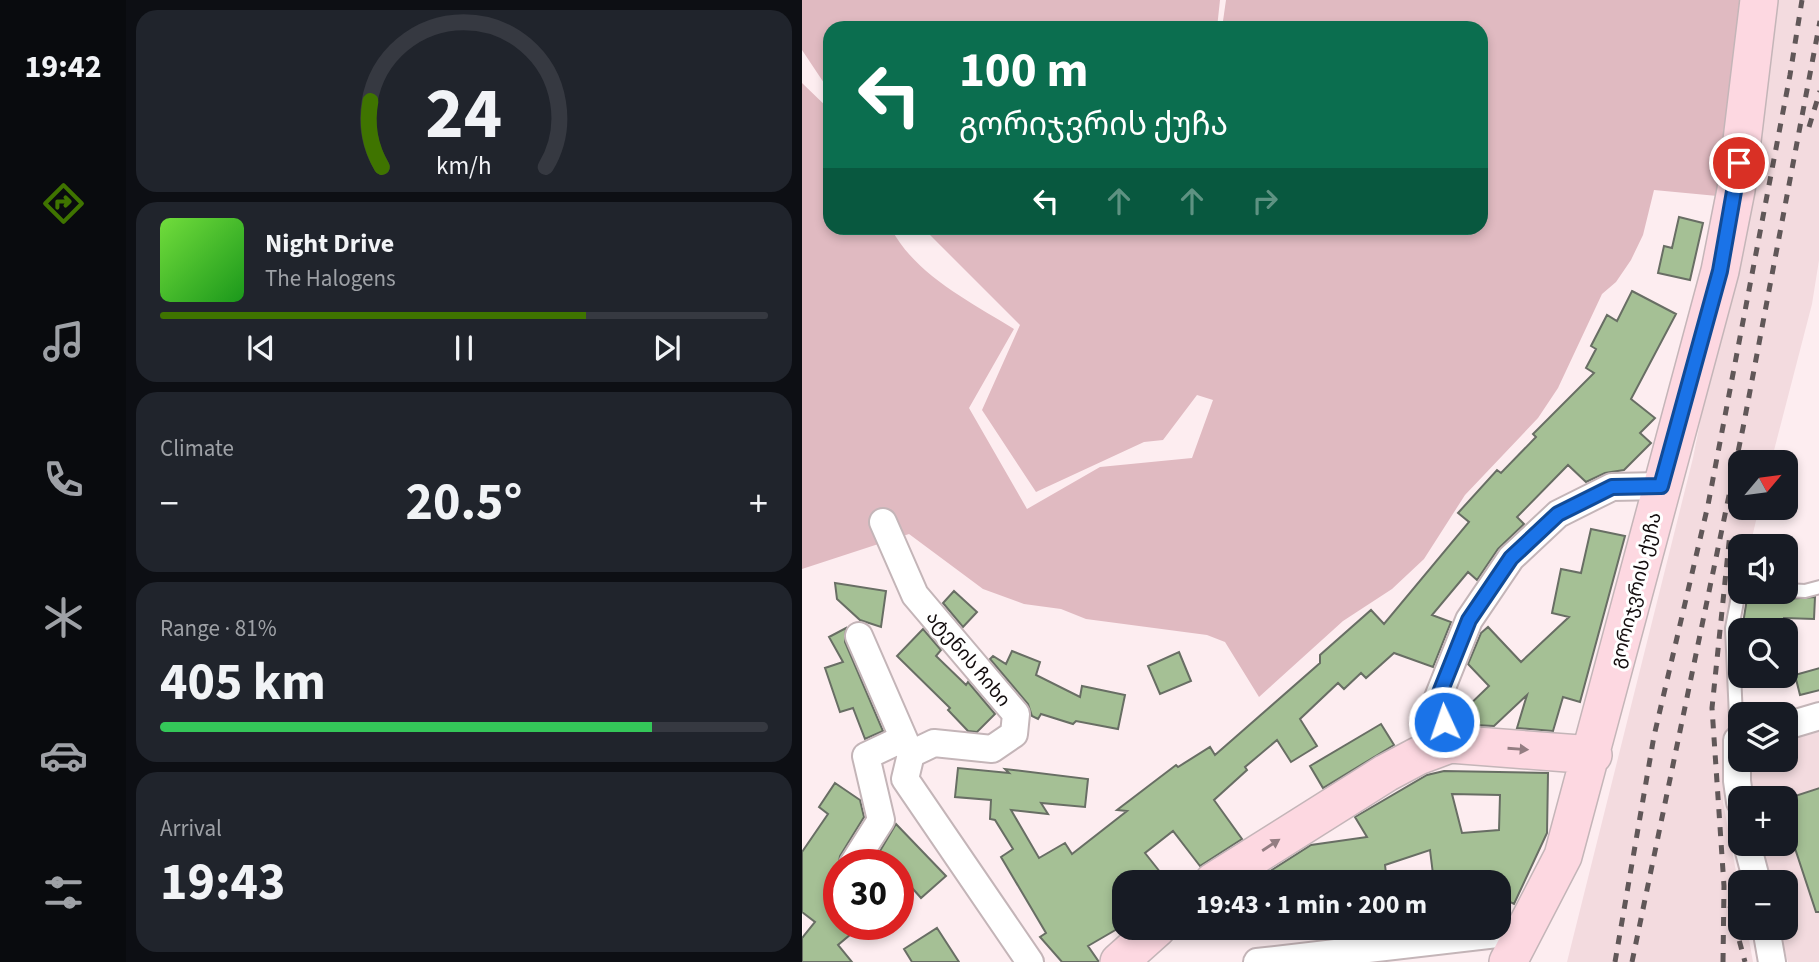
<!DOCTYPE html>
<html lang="en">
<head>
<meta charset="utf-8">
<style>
  body { margin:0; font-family:"Source Sans 3","Noto Sans Georgian",sans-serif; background:#20242c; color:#f1f3f6; height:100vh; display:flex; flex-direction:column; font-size:26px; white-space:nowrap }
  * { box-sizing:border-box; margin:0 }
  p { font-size:23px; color:#9ea1a6 }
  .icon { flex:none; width:38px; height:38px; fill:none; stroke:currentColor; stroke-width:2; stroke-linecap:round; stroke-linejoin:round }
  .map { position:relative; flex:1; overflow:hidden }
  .side { display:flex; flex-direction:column; gap:10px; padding:10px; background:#0d0f14; width:676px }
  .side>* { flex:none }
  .top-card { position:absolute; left:21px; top:21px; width:665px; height:214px; border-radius:21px; box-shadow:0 4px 10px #0003; background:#0b6e4f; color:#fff; overflow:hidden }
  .needle { width:46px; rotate:61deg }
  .controls { position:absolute; left:926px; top:450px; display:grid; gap:14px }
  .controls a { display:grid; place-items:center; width:70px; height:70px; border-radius:14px; background:#171b24; box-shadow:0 4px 10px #0003; font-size:35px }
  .speed { position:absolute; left:21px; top:849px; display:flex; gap:14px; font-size:35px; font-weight:700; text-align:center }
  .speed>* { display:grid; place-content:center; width:91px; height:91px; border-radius:50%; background:#171b24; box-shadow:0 4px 10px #0003; line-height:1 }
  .speed .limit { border:10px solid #d22; background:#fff; color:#111 }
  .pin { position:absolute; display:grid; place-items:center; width:60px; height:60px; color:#fff; margin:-30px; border:4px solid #fff; border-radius:50%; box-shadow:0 2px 7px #0007 }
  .me { position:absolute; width:77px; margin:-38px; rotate:357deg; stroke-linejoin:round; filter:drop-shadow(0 0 5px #0008) }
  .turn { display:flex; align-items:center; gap:24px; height:147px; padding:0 21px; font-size:32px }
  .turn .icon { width:91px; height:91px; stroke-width:2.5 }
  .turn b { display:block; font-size:49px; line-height:60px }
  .lanes { display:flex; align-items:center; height:66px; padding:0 21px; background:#0003; justify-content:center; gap:35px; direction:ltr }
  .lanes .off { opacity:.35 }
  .big { font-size:52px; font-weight:700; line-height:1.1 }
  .side .tile { flex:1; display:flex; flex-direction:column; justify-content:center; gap:10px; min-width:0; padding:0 24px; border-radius:21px; background:#20242c }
  .side .dial { align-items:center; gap:0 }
  .dial svg { height:182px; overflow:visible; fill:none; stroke:#363941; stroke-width:7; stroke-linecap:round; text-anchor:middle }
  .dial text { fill:#f1f3f6; stroke:none }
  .song { display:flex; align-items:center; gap:21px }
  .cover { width:84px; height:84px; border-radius:10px; background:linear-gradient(135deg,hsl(100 70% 55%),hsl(120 70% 35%)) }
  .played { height:7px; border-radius:4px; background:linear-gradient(90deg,#3f7400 70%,#363941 70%) }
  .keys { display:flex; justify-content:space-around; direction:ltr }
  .heat { display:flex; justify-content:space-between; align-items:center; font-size:38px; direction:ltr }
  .charge { height:10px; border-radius:5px; background:linear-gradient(90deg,#34c759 81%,#363941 0) }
  .trip { position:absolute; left:310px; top:870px; width:399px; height:70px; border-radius:21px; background:#171b24; box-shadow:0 4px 10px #0003; font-weight:700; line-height:70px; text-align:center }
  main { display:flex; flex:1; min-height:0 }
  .tab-bar { display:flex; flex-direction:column; width:126px; justify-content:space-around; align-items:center; background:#090b0e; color:#9ea1a6 }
  .tab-bar .icon { width:49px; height:49px }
  .tab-bar .selected { color:#3f7400 }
  .tab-bar b { font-size:32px; color:#f1f3f6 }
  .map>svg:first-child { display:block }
  .built { fill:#f3dbdf }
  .green { fill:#e0bac1 }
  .building { fill:#a5c095; stroke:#686e64; stroke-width:2; fill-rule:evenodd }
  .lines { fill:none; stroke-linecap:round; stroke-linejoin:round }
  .lane-casing { stroke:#c4b5b8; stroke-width:16 }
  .street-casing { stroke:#c4b5b8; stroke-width:30 }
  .secondary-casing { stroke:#c4b5b8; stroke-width:40 }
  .lane { stroke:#fff; stroke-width:12 }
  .street { stroke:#fff; stroke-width:26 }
  .secondary { stroke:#fdd8e1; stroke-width:37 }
  .rail { stroke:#605758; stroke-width:5; stroke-dasharray:9 9; stroke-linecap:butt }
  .oneway { fill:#947d82 }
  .route-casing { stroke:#114b97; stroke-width:18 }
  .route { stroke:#1a73e8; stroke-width:12 }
  .labels { text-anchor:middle; stroke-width:6; stroke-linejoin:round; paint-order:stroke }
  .street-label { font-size:19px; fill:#130d0e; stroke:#fff }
</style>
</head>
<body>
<main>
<nav class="tab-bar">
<b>19:42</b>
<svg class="icon selected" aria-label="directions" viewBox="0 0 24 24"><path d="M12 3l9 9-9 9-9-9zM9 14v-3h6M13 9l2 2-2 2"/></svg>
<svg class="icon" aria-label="music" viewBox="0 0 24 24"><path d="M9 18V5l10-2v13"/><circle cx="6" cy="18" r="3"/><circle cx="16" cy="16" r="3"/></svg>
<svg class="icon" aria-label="phone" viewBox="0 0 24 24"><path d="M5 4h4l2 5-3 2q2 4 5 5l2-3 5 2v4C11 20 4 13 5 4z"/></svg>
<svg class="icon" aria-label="climate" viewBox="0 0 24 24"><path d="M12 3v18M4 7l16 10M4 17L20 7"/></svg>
<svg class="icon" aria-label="car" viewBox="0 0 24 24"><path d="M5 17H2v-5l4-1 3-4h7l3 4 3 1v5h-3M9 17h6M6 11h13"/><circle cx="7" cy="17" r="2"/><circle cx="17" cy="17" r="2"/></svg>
<svg class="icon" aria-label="filters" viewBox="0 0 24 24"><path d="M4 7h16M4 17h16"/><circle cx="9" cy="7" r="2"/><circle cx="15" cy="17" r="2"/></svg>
</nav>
<section class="side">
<div class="tile dial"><svg viewBox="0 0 100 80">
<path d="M14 69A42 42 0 1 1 86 69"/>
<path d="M14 69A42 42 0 0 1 9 40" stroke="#3f7400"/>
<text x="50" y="56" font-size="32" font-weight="700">24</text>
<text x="50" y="72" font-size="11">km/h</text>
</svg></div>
<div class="tile">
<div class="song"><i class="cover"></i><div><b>Night Drive</b><p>The Halogens</p></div></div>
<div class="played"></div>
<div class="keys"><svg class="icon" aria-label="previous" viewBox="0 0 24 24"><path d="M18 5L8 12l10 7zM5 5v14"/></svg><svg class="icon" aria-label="pause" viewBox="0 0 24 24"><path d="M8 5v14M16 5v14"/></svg><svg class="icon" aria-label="next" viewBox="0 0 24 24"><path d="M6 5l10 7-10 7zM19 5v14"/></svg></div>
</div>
<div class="tile"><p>Climate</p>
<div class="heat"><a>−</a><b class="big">20.5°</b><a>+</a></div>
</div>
<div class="tile"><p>Range · 81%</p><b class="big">405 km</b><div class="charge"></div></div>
<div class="tile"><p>Arrival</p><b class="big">19:43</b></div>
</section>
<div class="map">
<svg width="1018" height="962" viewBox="0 0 1018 962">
  <rect width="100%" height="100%" fill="#fdedf0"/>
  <path class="built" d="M976,0H1017L1018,254L1010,304L969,462H938V508H957L948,546H938L931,720L921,802L938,893V928H945L951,962H765L891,458L942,200Z
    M1017,732V962H986L976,928H984V882H964L953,844H984V798H944L943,774L949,760H984V740Z"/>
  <path class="green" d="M0,0H418L415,28H28V92L0,50Z
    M424,0H976L956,155L947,199L852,190L841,235L829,260L814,282L800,294L756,388L736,418L663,495L622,559L590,589L541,621L457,697L423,642L405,635L284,619L259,609L222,604L181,589L107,534L0,569V83L28,110V228H89C112,274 170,303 212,329L167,408L225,509L298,467L390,458L411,400L395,395L361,440L342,442L234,492L180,410L218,325L121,228H679V28H420Z"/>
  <path class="building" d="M877,217L901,223L888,280L856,273L862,246L870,248Z
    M830,291L874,314L829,399L853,418L838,433L849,443L822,470L803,473L784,482L766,465L715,517L722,524L696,549L675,580L666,572L630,615L649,622L631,667L592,653L564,678L559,673L542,689L536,683L498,719L515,746L489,762L475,740L443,767L445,770L412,800L440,839L398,866L371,831L343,853L366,882H322V925L286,946L297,962H260L238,937L244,933L199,857L211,849L193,820L188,819L189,800L153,797L156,768L207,773L203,769L286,779L283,807L239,803L246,814L209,810L237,858L263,843L270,854L325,811L315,810L374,765L376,767L408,747L413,755L518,663V655L569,610L582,624L667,522L656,513L695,470L699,473L734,437L731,434L792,373L784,368L794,349L789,346L805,315L815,321Z
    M789,529L823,536L778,702L761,697L751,731L715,728L725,695L692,726L672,725L660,712L687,686L666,664L679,633L686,627L719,662L767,617L750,613L759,569L779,573Z
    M33,583L84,591L79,627L58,620L35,599Z
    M152,591L175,612L161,627L141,603Z
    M946,592H976L984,599L1013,597L1012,619L982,618L981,630H940Z
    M44,628L43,642L81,731L63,739L51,708L38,712L23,668L41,662L27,637Z
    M121,629L139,650L134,656L164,685L166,682L193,714L175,732L166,731L146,710L148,708L95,656Z
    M210,651L238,662L234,675L278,697L280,686L323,695L316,729L274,721L271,724L239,714L236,719L230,716L226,704L188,659L191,656L204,664Z
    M377,652L389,681L358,694L346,666Z
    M1018,668V690L998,695L993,675Z
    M579,724L592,745L521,788L508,766Z
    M642,771L746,773L745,833L712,904L696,896V882H632L628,850L583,865L585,882H463L462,875L509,845L565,837L553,817L625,775ZM650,794L698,795L697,830L660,833Z
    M33,783L58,800L62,817L38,856L36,867L26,882L37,890V924H61L36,945L50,962H0V938L13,922L0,912V852L26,814L17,807Z
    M1018,788V912H1014L984,821V799Z
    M94,824L144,876L119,898L96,872V864H75L72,861Z
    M135,928L157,962H110L102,949Z"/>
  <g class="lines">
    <g class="lane-casing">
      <path id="lane" d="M984,590L1003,591L1018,587
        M935,740L930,628L938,586"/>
    </g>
    <g class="street-casing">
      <path id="street" d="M81,522L113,595L214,714L212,734L190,749L132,743L109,754L103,779L228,962
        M57,636L108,753
        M984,726L1018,716
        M938,739L935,740V781L938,802
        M648,744L635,700L667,620L709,558L756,514L810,487L859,486
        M945,844L955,882
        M51,864L79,820L64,756L100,739
        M964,928L970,962
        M455,962L721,931"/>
    </g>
    <g class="secondary-casing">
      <path id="secondary" d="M411,882L584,773L616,756L648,744L791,755
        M317,962L355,928
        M706,962L761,856L918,271L934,190L957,0"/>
    </g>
    <use href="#lane" class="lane"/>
    <use href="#street" class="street"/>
    <use href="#secondary" class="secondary"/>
    <path class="rail" d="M1007,127L1018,91
      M928,906L943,962
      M813,962L852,736L906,505L988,75L1000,0
      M830,962L941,428L1018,21
      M921,962L922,886L910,708L928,533"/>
  </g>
  <defs><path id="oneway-solid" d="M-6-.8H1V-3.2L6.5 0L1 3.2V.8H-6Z" transform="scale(1.75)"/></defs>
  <g class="oneway">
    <use href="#oneway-solid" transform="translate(716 749) rotate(4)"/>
    <use href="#oneway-solid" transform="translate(469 845) rotate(-33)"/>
  </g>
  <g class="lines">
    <g class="route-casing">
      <path id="route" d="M642,722L635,700L667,620L709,558L756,514L810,487L859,486L918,271L937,163"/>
    </g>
    <use href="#route" class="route"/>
  </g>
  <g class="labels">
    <g class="street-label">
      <text transform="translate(833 590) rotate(-76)" y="7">გორიჯვრის ქუჩა</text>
      <text transform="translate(167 658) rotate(50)" y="7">ატენის ჩიხი</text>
    </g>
  </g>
</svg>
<div class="controls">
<a><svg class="needle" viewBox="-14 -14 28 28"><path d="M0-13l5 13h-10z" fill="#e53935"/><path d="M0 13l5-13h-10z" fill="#9ea1a6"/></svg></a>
<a><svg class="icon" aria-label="sound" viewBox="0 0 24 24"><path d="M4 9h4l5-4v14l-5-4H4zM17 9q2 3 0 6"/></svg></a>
<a><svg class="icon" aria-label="search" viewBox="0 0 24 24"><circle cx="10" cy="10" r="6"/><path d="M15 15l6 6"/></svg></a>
<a><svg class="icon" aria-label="layers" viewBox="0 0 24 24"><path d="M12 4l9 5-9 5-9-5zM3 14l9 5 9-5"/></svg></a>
<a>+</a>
<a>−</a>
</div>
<div class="speed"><div class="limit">30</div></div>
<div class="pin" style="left:937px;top:163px;background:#d93025"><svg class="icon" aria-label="arrive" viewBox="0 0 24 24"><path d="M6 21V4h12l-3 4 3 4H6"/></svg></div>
<svg class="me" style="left:642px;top:722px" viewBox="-20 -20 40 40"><circle r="17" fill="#1a73e8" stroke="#fff" stroke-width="3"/><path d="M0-11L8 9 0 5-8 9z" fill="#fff"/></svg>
<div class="trip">19:43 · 1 min · 200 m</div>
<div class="top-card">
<div class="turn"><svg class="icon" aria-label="left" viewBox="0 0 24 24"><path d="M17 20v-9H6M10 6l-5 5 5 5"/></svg><div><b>100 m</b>გორიჯვრის ქუჩა</div></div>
<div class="lanes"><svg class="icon" aria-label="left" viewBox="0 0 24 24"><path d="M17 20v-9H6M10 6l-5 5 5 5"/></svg><svg class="icon off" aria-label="ahead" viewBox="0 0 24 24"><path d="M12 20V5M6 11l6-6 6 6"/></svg><svg class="icon off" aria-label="ahead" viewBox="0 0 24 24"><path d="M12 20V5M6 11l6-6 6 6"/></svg><svg class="icon off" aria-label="right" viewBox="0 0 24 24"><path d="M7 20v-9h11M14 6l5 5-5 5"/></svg></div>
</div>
</div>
</main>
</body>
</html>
